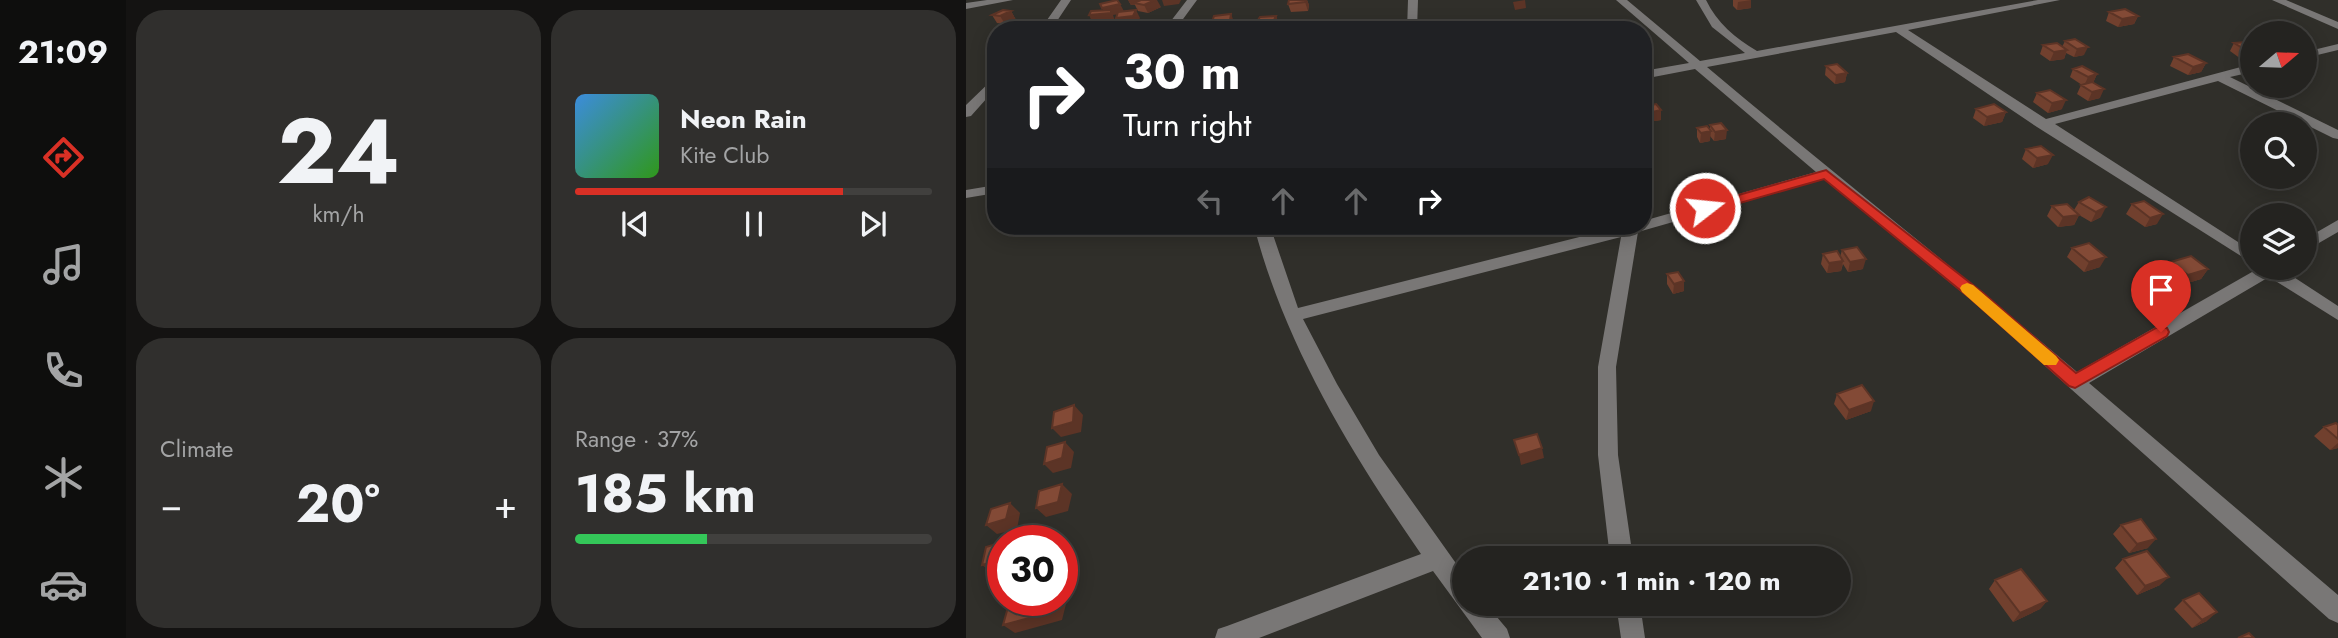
<!DOCTYPE html>
<html lang="en">
<head>
<meta charset="utf-8">
<style>
  body { margin:0; font-family:Jost,sans-serif; background:#302f2d; color:#f1f3f6; height:100vh; display:flex; flex-direction:column; font-size:26px; white-space:nowrap }
  * { box-sizing:border-box; margin:0 }
  p { font-size:23px; color:#a3a4a5 }
  .icon { flex:none; width:38px; height:38px; fill:none; stroke:currentColor; stroke-width:2; stroke-linecap:round; stroke-linejoin:round }
  .map { position:relative; flex:1; overflow:hidden }
  .drawer { display:flex; flex-direction:column; gap:10px; padding:10px; background:#141312; width:840px }
  .drawer>* { flex:none }
  .top-card { position:absolute; left:21px; top:21px; width:665px; height:214px; border-radius:28px; box-shadow:0 4px 18px #0003,0 0 0 2px #41403e; background:#202124; color:#fff; overflow:hidden }
  .needle { width:46px; rotate:71deg }
  .tools { position:absolute; left:1274px; top:21px; display:grid; gap:14px }
  .tools a { display:grid; place-items:center; width:77px; height:77px; border-radius:50%; background:#242320; box-shadow:0 4px 18px #0003,0 0 0 2px #41403e; font-size:35px }
  .speed { position:absolute; left:21px; top:525px; display:flex; gap:14px; font-size:35px; font-weight:700; text-align:center }
  .speed>* { display:grid; place-content:center; width:91px; height:91px; border-radius:50%; background:#242320; box-shadow:0 4px 18px #0003,0 0 0 2px #41403e; line-height:1 }
  .speed .limit { border:10px solid #d22; background:#fff; color:#111 }
  .pin { position:absolute; display:grid; place-items:center; width:60px; height:60px; color:#fff; margin:-72px -30px; border-radius:50% 50% 50% 0; rotate:-45deg; box-shadow:0 0 7px #0007 }
  .pin .icon { rotate:45deg }
  .me { position:absolute; width:77px; margin:-38px; rotate:74deg; stroke-linejoin:round; filter:drop-shadow(0 0 5px #0008) }
  .turn { display:flex; align-items:center; gap:24px; height:147px; padding:0 21px; font-size:32px }
  .turn .icon { width:91px; height:91px; stroke-width:2.5 }
  .turn b { display:block; font-size:49px; line-height:60px }
  .lanes { display:flex; align-items:center; height:66px; padding:0 21px; background:#0003; justify-content:center; gap:35px; direction:ltr }
  .lanes .off { opacity:.35 }
  .big { font-size:52px; font-weight:700; line-height:1.1 }
  .drawer .widget { flex:1; display:flex; flex-direction:column; justify-content:center; gap:10px; min-width:0; padding:0 24px; border-radius:28px; background:#302f2d }
  .drawer .dial { align-items:center; gap:0 }
  .dial b { font-size:91px; line-height:1 }
  .song { display:flex; align-items:center; gap:21px }
  .cover { width:84px; height:84px; border-radius:10px; background:linear-gradient(135deg,hsl(210 70% 55%),hsl(110 70% 35%)) }
  .played { height:7px; border-radius:4px; background:linear-gradient(90deg,#d93025 75%,#41403e 75%) }
  .keys { display:flex; justify-content:space-around; direction:ltr }
  .heat { display:flex; justify-content:space-between; align-items:center; font-size:38px; direction:ltr }
  .charge { height:10px; border-radius:5px; background:linear-gradient(90deg,#34c759 37%,#41403e 0) }
  .drawer .tiles { flex:1; display:grid; gap:10px; grid-template-columns:repeat(2,1fr) }
  .trip { position:absolute; left:486px; top:546px; width:399px; height:70px; border-radius:35px; background:#242320; box-shadow:0 4px 18px #0003,0 0 0 2px #41403e; font-weight:700; line-height:70px; text-align:center }
  main { display:flex; flex:1; min-height:0 }
  .menu { display:flex; flex-direction:column; width:126px; justify-content:space-around; align-items:center; background:#0e0e0d; color:#a3a4a5 }
  .menu .icon { width:49px; height:49px }
  .menu .active { color:#d93025 }
  .menu b { font-size:32px; color:#f1f3f6 }
  .map>svg:first-child { display:block }
  .lines { fill:none; stroke-linecap:round; stroke-linejoin:round }
  .minor { fill:#797776; fill-rule:evenodd }
  .wall { fill:#71402e }
  .shaded-wall { fill:#5c3426 }
  .building { fill:#834a36; stroke:#5c3426; stroke-width:2 }
  .route { fill:#d93025; stroke:#8d1f18; stroke-width:2 }
  .slow { fill:#f59e0b }
</style>
</head>
<body>
<main>
<nav class="menu">
<b>21:09</b>
<svg class="icon active" aria-label="directions" viewBox="0 0 24 24"><path d="M12 3l9 9-9 9-9-9zM9 14v-3h6M13 9l2 2-2 2"/></svg>
<svg class="icon" aria-label="music" viewBox="0 0 24 24"><path d="M9 18V5l10-2v13"/><circle cx="6" cy="18" r="3"/><circle cx="16" cy="16" r="3"/></svg>
<svg class="icon" aria-label="phone" viewBox="0 0 24 24"><path d="M5 4h4l2 5-3 2q2 4 5 5l2-3 5 2v4C11 20 4 13 5 4z"/></svg>
<svg class="icon" aria-label="climate" viewBox="0 0 24 24"><path d="M12 3v18M4 7l16 10M4 17L20 7"/></svg>
<svg class="icon" aria-label="car" viewBox="0 0 24 24"><path d="M5 17H2v-5l4-1 3-4h7l3 4 3 1v5h-3M9 17h6M6 11h13"/><circle cx="7" cy="17" r="2"/><circle cx="17" cy="17" r="2"/></svg>
</nav>
<section class="drawer">
<div class="tiles">
<div class="widget dial"><b>24</b><p>km/h</p></div>
<div class="widget">
<div class="song"><i class="cover"></i><div><b>Neon Rain</b><p>Kite Club</p></div></div>
<div class="played"></div>
<div class="keys"><svg class="icon" aria-label="previous" viewBox="0 0 24 24"><path d="M18 5L8 12l10 7zM5 5v14"/></svg><svg class="icon" aria-label="pause" viewBox="0 0 24 24"><path d="M8 5v14M16 5v14"/></svg><svg class="icon" aria-label="next" viewBox="0 0 24 24"><path d="M6 5l10 7-10 7zM19 5v14"/></svg></div>
</div>
<div class="widget"><p>Climate</p>
<div class="heat"><a>−</a><b class="big">20°</b><a>+</a></div>
</div>
<div class="widget"><p>Range · 37%</p><b class="big">185 km</b><div class="charge"></div></div>
</div>
</section>
<div class="map">
<svg width="1372" height="638" viewBox="0 0 1372 638">
  <rect width="100%" height="100%" fill="#302f2a"/>
  <g class="lines">
    <path class="minor" d="M21,0H47L0,9V3Z
      M95,0H105L85,30H74Z
      M221,0H231L209,30H198Z
      M442,0H452L451,30H441Z
      M650,0H661L734,61L779,53L746,27L730,0H740C751,23 769,38 791,51L1072,0H1094L942,30L1080,119L1286,64V72L1264,77L1372,130V139L1367,138L1252,81L1089,124L1286,251V263L1071,127L930,32L741,67C863,170 989,268 1111,372L1293,268H1314L1372,306V320L1303,277L1123,383L1372,595V623L1363,619L1004,299L858,179L672,232L650,367L652,455L667,558H644L632,455V367L655,237L337,319L371,384L413,455L499,576V604H520L541,629L544,638H516L467,571L293,638H249L252,629L261,626L455,554C385,453 319,345 288,226H304L332,308L657,226H677V221L850,172L729,69L677,79V71L723,63Z
      M1306,0H1320L1372,22V29Z
      M1372,44V50L1339,58V52Z
      M30,76V88L5,116L0,117V105Z
      M30,185V193L0,198V190Z
      M1372,220V232L1339,251V239Z
      M650,604H674L679,638H655Z"/>
  </g>
  <path class="wall" d="M162,0L195,7L182,13L172,11L169,5H165Z
    M323,0H341L343,5L342,11L325,12L322,4Z
    M767,0H785V8L771,10L767,6Z
    M45,11L50,20L39,24L31,23L26,15Z
    M1143,12L1172,16L1168,24L1152,27L1140,21Z
    M310,16L313,24L310,30H293L290,23Z
    M1109,39L1118,55L1108,57L1100,53L1098,59L1084,61L1074,54L1077,45L1096,47L1099,41Z
    M1268,43L1286,45V58L1275,59L1264,51Z
    M1208,57L1240,63L1235,72L1222,75L1204,66Z
    M860,66L881,73L879,82L869,84L859,75Z
    M1107,69L1131,74L1127,83L1134,98L1122,101L1111,94L1115,85H1116L1104,77Z
    M1071,93L1096,109L1082,113L1067,102Z
    M677,106L695,120L682,122L677,116Z
    M1010,109L1040,112L1036,122L1018,126L1007,118Z
    M744,125L760,139L748,141L744,136V141L734,143L731,137V128L744,130Z
    M1060,149L1082,164L1067,168L1056,159Z
    M1123,197L1135,217L1125,222L1113,215L1108,225L1092,227L1081,216L1086,206L1108,210L1113,202Z
    M1178,201L1191,224L1179,227L1160,214L1166,204Z
    M1106,248L1134,267L1118,272L1101,257Z
    M876,250L897,269L882,272L877,264L875,271L861,273L855,264L857,254L874,257Z
    M1205,262L1242,269L1235,279L1215,285L1199,272Z
    M701,274L718,281V291L707,294L701,284Z
    M871,394L905,411L880,420L868,404Z
    M1372,425V448L1364,450L1348,436L1358,427Z
    M1155,525L1182,548L1163,553L1147,534Z
    M1157,559L1194,585L1171,595L1149,568Z
    M1029,580L1081,601L1074,609L1047,622L1023,589Z
    M1217,600L1241,621L1226,628L1208,609Z"/>
  <path class="shaded-wall" d="M162,0H191L195,7L182,13L178,5L168,3L169,5H165Z
    M196,0H215L213,4L198,6Z
    M340,0H341L343,5L342,11L339,2Z
    M559,0L560,8L549,10L547,2Z
    M785,0V8L771,10L772,2Z
    M154,4L159,13L147,15L149,21L127,24L123,15L139,14L136,8Z
    M170,10L174,18L171,24L165,25L166,28L165,30H155L150,18Z
    M45,11L50,20L39,24L34,16Z
    M265,14L268,22L267,28L250,30L246,22Z
    M310,16L313,24L309,30L307,22Z
    M1172,16L1168,24L1152,27L1156,19Z
    M532,26V30H513Z
    M1122,47L1118,55L1108,57L1111,49Z
    M1101,50L1098,59L1084,61L1088,52Z
    M1240,63L1235,72L1222,75L1227,67Z
    M881,73L879,82L869,84L870,75Z
    M1131,74L1127,83L1118,86L1122,77Z
    M1138,89L1134,98L1122,101L1126,92Z
    M1100,100L1096,109L1082,113L1086,103Z
    M695,110V120L682,122V113Z
    M1040,112L1036,122L1018,126L1021,117Z
    M761,130L760,139L748,141L749,132Z
    M745,131L744,141L734,143L735,133Z
    M1087,155L1082,164L1067,168L1071,158Z
    M1140,207L1135,217L1125,222L1130,212Z
    M1197,214L1191,224L1179,227L1184,218Z
    M1113,215L1108,225L1092,227L1097,217Z
    M445,226H460L462,233L448,236Z
    M1140,257L1134,267L1118,272L1123,262Z
    M900,259L897,269L882,272L884,262Z
    M877,261L875,271L861,273L863,263Z
    M1242,269L1235,279L1215,285L1222,275Z
    M718,281V291L707,294L708,284Z
    M908,401L905,411L880,420L883,410Z
    M108,405L117,415L115,432L95,437L86,428Z
    M99,442L108,452L105,468L87,473L78,464Z
    M1372,443V448L1364,450Z
    M576,448L578,458L555,465L553,455Z
    M96,484L106,494L102,511L80,517L70,508Z
    M44,503L54,513L51,529L31,534L20,525Z
    M1190,539L1182,548L1163,553L1171,544Z
    M37,559V571L28,574L16,565Z
    M96,577L105,584L96,620L49,633L37,625L88,600H96Z
    M1203,577L1194,585L1171,595L1179,586Z
    M1081,601L1074,609L1047,622L1054,613Z
    M1251,612L1241,621L1226,628L1236,620Z"/>
  <path class="building" d="M151,0L154,4L136,8L134,4Z
    M175,0H189L178,5L168,3Z
    M323,0H340L339,2L322,4Z
    M1159,9L1172,16L1156,19L1143,12Z
    M37,10L45,11L34,16L26,15Z
    M145,10V13L123,15L125,11Z
    M170,10L167,16L150,18L152,12Z
    M265,14L264,20L246,22L248,16Z
    M310,16L307,22L290,23L294,17Z
    M162,20L155,30H140L146,21Z
    M528,20L532,26L513,29L510,24Z
    M1109,39L1122,47L1111,49L1099,41Z
    M1280,42L1286,45V50H1280L1268,43Z
    M1091,43L1101,50L1088,52L1077,45Z
    M1222,54L1240,63L1227,67L1208,57Z
    M871,64L881,73L870,75L860,66Z
    M1116,66L1131,74L1122,77L1107,69Z
    M1126,82L1138,89L1126,92L1115,85Z
    M1084,90L1100,100L1086,103L1071,93Z
    M690,104L695,110L682,113L677,107Z
    M1028,104L1040,112L1021,117L1010,109Z
    M755,123L761,130L749,132L744,125Z
    M741,126L745,131L735,133L731,128Z
    M1075,146L1087,155L1071,158L1060,149Z
    M1123,197L1140,207L1130,212L1113,202Z
    M1178,201L1197,214L1184,218L1166,204Z
    M1101,204L1113,215L1097,217L1086,206Z
    M1123,243L1140,257L1123,262L1106,248Z
    M891,247L900,259L884,262L876,250Z
    M871,251L877,261L863,263L857,254Z
    M1225,256L1242,269L1222,275L1205,262Z
    M712,272L718,281L708,284L701,274Z
    M896,385L908,401L883,410L871,394Z
    M108,405L107,422L86,428L88,412Z
    M1370,423L1372,425V439L1358,427Z
    M571,434L576,448L553,455L548,440Z
    M99,442L96,458L78,464L81,447Z
    M96,484L92,502L70,508L73,491Z
    M44,503L40,519L20,525L25,509Z
    M1175,519L1190,539L1171,544L1155,525Z
    M37,542V559L16,565L20,547Z
    M1181,551L1203,577L1179,586L1157,559Z
    M1055,569L1081,601L1054,613L1029,580Z
    M1233,593L1251,612L1236,620L1217,600Z
    M44,600H88L85,612L37,625Z
    M1283,633L1288,638H1272Z"/>
  <path class="route" d="M860,170L1016,292L1110,373L1190,328H1201L1203,332L1201,336L1109,388L1103,386L1005,299L858,179L739,213L732,208L734,206Z"/>
  <path class="slow" d="M1001,283L1007,285L1090,356L1093,360L1090,365H1078L996,292L994,288L996,285Z"/>
</svg>
<div class="tools">
<a><svg class="needle" viewBox="-14 -14 28 28"><path d="M0-13l5 13h-10z" fill="#e53935"/><path d="M0 13l5-13h-10z" fill="#a3a4a5"/></svg></a>
<a><svg class="icon" aria-label="search" viewBox="0 0 24 24"><circle cx="10" cy="10" r="6"/><path d="M15 15l6 6"/></svg></a>
<a><svg class="icon" aria-label="layers" viewBox="0 0 24 24"><path d="M12 4l9 5-9 5-9-5zM3 14l9 5 9-5"/></svg></a>
</div>
<div class="speed"><div class="limit">30</div></div>
<div class="pin" style="left:1195px;top:332px;background:#d93025"><svg class="icon" aria-label="arrive" viewBox="0 0 24 24"><path d="M6 21V4h12l-3 4 3 4H6"/></svg></div>
<svg class="me" style="left:739px;top:208px" viewBox="-20 -20 40 40"><circle r="17" fill="#d93025" stroke="#fff" stroke-width="3"/><path d="M0-11L8 9 0 5-8 9z" fill="#fff"/></svg>
<div class="trip">21:10 · 1 min · 120 m</div>
<div class="top-card">
<div class="turn"><svg class="icon" aria-label="right" viewBox="0 0 24 24"><path d="M7 20v-9h11M14 6l5 5-5 5"/></svg><div><b>30 m</b>Turn right</div></div>
<div class="lanes"><svg class="icon off" aria-label="left" viewBox="0 0 24 24"><path d="M17 20v-9H6M10 6l-5 5 5 5"/></svg><svg class="icon off" aria-label="ahead" viewBox="0 0 24 24"><path d="M12 20V5M6 11l6-6 6 6"/></svg><svg class="icon off" aria-label="ahead" viewBox="0 0 24 24"><path d="M12 20V5M6 11l6-6 6 6"/></svg><svg class="icon" aria-label="right" viewBox="0 0 24 24"><path d="M7 20v-9h11M14 6l5 5-5 5"/></svg></div>
</div>
</div>
</main>
</body>
</html>
